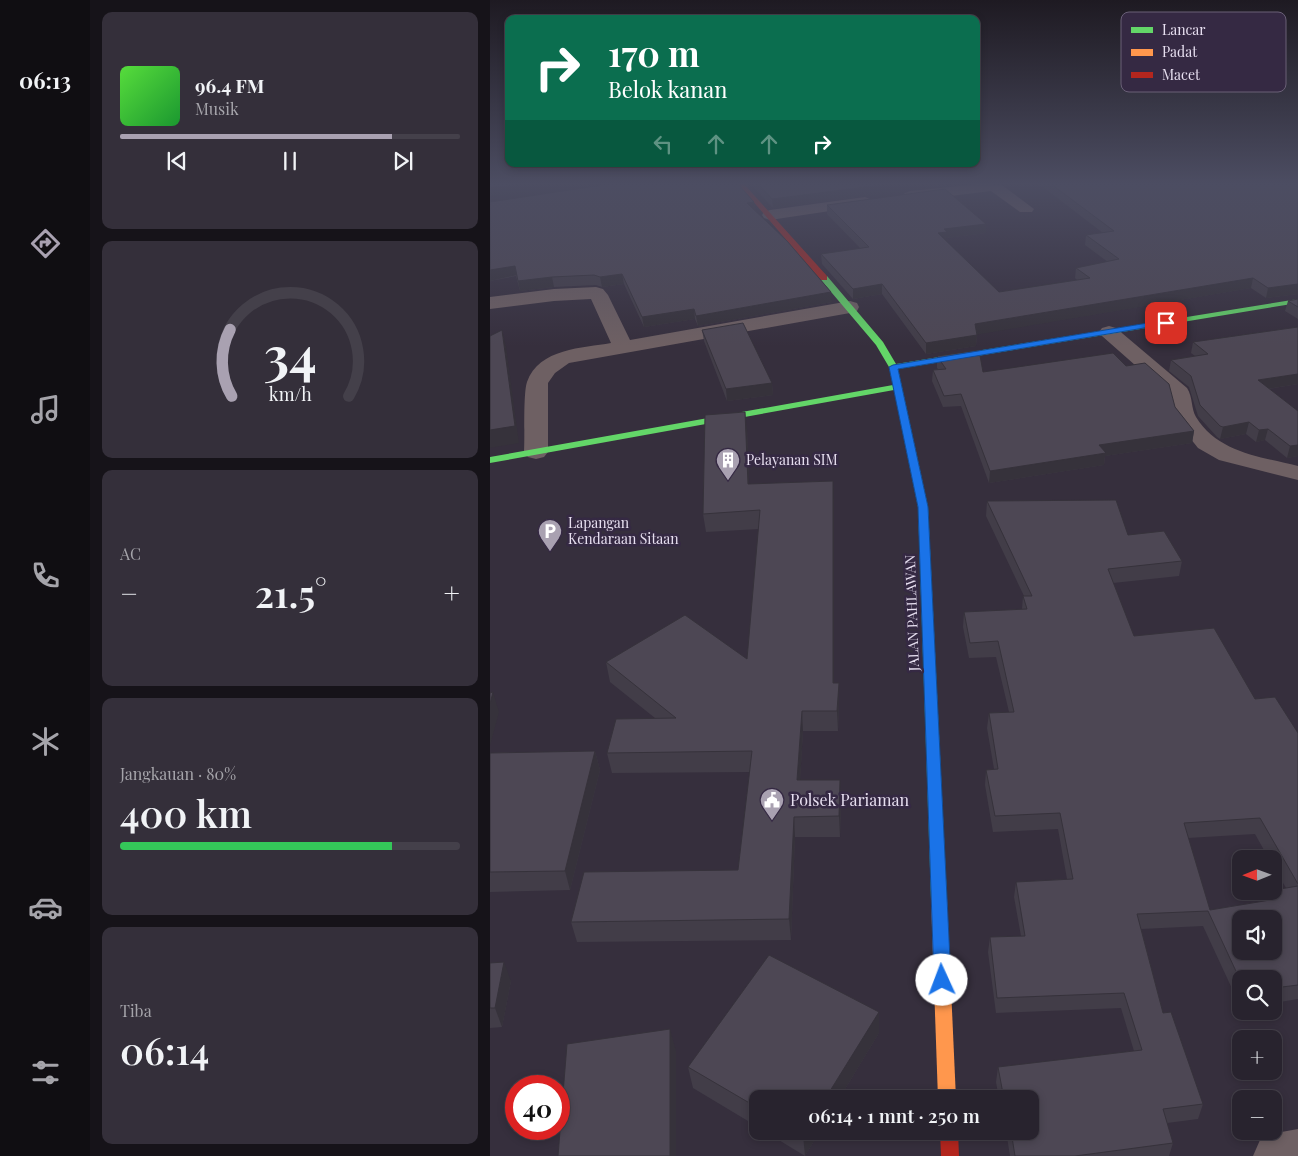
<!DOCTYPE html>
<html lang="id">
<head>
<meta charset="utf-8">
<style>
  body { margin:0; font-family:"Playfair Display",serif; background:#342f3a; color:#f1f3f6; height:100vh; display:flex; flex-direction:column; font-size:19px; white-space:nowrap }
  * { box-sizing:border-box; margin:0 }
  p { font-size:16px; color:#a5a4aa }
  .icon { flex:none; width:28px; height:28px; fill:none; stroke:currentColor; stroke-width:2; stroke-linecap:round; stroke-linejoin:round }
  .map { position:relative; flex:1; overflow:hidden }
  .details { display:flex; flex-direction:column; gap:12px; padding:12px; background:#161319; width:400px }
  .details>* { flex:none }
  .top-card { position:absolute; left:15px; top:15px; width:475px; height:152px; border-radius:10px; box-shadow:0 2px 8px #0003,0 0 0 1px #44404a; background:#0b6e4f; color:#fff; overflow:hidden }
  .needle { width:32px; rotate:269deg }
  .controls { position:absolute; left:742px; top:850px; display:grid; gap:10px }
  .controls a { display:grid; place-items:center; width:50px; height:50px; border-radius:10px; background:#28232e; box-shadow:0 2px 8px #0003,0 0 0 1px #44404a; font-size:25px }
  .speed { position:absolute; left:15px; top:1075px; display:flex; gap:10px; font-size:25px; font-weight:700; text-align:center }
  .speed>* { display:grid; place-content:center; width:65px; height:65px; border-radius:50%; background:#28232e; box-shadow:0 2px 8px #0003,0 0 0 1px #44404a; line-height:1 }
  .speed .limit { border:8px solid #d22; background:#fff; color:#111 }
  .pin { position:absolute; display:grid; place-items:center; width:42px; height:42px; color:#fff; margin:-21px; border-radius:10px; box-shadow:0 2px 8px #0006 }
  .me { position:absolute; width:55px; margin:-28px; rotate:358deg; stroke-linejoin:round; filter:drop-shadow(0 0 4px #0008) }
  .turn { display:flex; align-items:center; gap:18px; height:105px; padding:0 20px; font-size:22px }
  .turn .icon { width:65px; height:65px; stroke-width:2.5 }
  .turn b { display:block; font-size:35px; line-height:42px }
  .lanes { display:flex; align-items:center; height:48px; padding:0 20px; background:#0003; justify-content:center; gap:25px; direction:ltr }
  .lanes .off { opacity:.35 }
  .big { font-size:38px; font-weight:600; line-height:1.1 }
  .details .card { flex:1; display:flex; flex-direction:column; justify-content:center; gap:8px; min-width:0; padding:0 18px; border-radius:10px; background:#342f3a }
  .details .dial { align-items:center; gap:0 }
  .dial svg { height:130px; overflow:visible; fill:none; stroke:#44404a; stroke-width:7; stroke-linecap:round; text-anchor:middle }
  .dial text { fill:#f1f3f6; stroke:none }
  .song { display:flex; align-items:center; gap:15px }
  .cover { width:60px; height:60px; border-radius:8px; background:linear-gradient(135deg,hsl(110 70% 55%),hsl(130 70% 35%)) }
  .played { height:5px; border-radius:2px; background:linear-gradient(90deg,#a9a1b1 80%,#44404a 80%) }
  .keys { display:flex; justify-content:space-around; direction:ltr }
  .heat { display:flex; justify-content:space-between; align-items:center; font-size:28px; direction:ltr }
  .charge { height:8px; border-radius:4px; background:linear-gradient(90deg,#34c759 80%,#44404a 0) }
  .trip { position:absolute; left:259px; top:1090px; width:290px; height:50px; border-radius:10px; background:#28232e; box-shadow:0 2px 8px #0003,0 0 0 1px #44404a; font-weight:600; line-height:50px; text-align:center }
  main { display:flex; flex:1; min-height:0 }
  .dock { display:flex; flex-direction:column; width:90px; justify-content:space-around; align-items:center; background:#100e12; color:#a5a4aa }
  .dock .icon { width:35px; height:35px }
  .dock .current { color:#a9a1b1 }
  .dock b { font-size:22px; color:#f1f3f6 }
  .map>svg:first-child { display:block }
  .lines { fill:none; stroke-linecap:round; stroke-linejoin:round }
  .street { fill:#6e6063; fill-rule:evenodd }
  .fast { fill:#63d668; fill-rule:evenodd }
  .slow { fill:#ff974d; fill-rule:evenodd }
  .jam { fill:#b3261e; fill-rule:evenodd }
  .wall { fill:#423d48; fill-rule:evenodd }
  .shaded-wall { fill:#36323b }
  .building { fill:#4d4754; stroke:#36323b; fill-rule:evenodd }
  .route { fill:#1a73e8; stroke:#114b97 }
  .labels { text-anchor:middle; stroke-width:5; stroke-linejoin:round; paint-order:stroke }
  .poi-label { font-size:14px; fill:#e7dff0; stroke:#352943; text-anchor:start }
  .street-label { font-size:14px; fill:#e7dff0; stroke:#352943 }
  .near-poi-label { font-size:16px; fill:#e7dff0; stroke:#352943; text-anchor:start }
  .key { fill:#352943; stroke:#6a6077; stroke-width:1 }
  .key-label { font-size:14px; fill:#e7dff0 }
</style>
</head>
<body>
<main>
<nav class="dock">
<b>06:13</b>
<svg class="icon current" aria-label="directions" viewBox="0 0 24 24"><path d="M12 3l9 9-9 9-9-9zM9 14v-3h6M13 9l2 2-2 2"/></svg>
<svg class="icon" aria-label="music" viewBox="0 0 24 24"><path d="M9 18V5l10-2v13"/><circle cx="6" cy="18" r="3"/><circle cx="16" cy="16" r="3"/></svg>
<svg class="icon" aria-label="phone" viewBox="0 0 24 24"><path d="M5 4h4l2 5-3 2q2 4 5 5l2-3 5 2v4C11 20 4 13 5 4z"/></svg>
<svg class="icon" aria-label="climate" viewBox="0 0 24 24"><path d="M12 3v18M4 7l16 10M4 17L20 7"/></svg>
<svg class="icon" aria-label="car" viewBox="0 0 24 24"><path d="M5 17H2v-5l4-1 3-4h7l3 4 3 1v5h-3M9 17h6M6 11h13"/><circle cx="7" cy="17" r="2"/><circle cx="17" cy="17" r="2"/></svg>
<svg class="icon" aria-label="filters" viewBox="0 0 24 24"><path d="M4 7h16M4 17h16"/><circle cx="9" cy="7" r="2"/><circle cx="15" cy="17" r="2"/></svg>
</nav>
<section class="details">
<div class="card">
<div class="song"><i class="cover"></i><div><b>96.4 FM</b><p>Musik</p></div></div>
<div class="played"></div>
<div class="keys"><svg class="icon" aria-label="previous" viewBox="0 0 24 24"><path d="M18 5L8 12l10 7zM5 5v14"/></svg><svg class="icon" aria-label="pause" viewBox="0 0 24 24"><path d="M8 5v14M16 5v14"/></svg><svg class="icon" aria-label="next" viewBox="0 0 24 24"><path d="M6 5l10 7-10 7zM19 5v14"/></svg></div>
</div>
<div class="card dial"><svg viewBox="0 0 100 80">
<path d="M14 69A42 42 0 1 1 86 69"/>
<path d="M14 69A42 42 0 0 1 13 28" stroke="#a9a1b1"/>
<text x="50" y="56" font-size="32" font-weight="700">34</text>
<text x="50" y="72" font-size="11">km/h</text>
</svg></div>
<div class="card"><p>AC</p>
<div class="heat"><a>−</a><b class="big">21.5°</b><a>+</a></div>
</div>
<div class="card"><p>Jangkauan · 80%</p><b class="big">400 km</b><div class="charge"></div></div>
<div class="card"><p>Tiba</p><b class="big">06:14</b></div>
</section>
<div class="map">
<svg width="808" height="1156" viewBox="0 0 808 1156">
  <rect width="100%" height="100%" fill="#362f3d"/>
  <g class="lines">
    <path class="street" d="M489,184L512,185L544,209L542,212H530L501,191L420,201L415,199L412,196L415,193L420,191Z
      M375,197L380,199L383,202L380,205L280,220L274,218L272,215L274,212L280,210Z
      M106,287L113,289L118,295L140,340L360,301L367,303L369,307L367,311L360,313L79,363L65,373L58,383V452L54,457L46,459L38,457L34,452C35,437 33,394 37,382C49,348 93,348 121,343L101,299L64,301L0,309V297L64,289Z
      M619,326L626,328L697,388C703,397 701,409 706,417C728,453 772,457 808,466V480L729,460L708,448L684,418L679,395L612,336L609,332L612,328Z
      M808,1129V1156H763L770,1140L786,1133Z"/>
    <path class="fast" d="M331,276H337L393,342L406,364L808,299V303L408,369L438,507L457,899L454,904L449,906L444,904L441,899L428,507L404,390L0,463V457L403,385L399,367L386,345L331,280Z"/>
    <path class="slow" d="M449,892L454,894L457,899L466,1099H448L441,899L444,894Z"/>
    <path class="jam" d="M248,184H254L337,276V280H331Z
      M450,1131H468L469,1156H451Z"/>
  </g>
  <path class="wall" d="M261,184H442V187L283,208Z
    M549,184H808V294L776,298L761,288L487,334L486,346L436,354L392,294L363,299L332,264L331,254L371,249L337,214V205L496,233L456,238V241L509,292L587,280L585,278L586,268L618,262L595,245L596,235L613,233Z
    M0,202H264L265,210L342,302L208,326L205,319L154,327L134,284L112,287L106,285L64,287L30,291L26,276L0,281Z
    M808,299V319L795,311L798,301Z
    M808,327V384L779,389L808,456L797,458L775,440L766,442L756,434L730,439L727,437L708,416L699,387L679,371L681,360L705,356L701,353L703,342Z
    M212,330L282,383L283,395L237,401L214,341Z
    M447,356L493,372L636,366L685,407L704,431L702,443L615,456L614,465L499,483L471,406L453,407L442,381L443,370L448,369L447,368Z
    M257,429L259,484L344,499V683L349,703L348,731H313L310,780L351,800L350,837H305L301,940L87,942L81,922L248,870L260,772L122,773L117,753L165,718L120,682L116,662L257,659L269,529L216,532L213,514Z
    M497,501L638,535L692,561L689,576L623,583L644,636L765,699L808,733V999L784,1003V979H751V1008L713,926L651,929L673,1013L713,1104L708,1119L677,1123L683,1143L679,1156H520L516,1131H540V1099H509L506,1082L508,1067L644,1051L631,1008L506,1013L498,952L500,937L531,936L524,897L526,882L577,879L568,829L503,832L495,785L496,770L504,769L497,728L499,713L519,712L506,657L479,658L473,627L474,612L532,609L533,596H534L496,516ZM765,834L779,859H784V867L796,888L781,891L778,900L720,910L698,838Z
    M105,751L110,770L80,890L0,892V753Z
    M0,963L21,981L12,1027L0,1028Z
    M389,1033L349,1099H268V1127L203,1088L198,1067Z
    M274,1131H330L315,1156Z"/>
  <path class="shaded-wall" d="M33,184H99L0,197V188Z
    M399,184H442V187L283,208L282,199Z
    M264,202L265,211L257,203Z
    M496,224V233L456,238V241L448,233L454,229Z
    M25,266L27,275L0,281V270Z
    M132,274L134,284L112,287L110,277Z
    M62,277L64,287L30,291L28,281Z
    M763,278L761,288L485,335V324Z
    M392,284V294L363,299V289Z
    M808,284V294L776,298L778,288Z
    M341,292L342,302L208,326L206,316Z
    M204,309L205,319L154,327L152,317Z
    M12,330L16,346L29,443L0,448V430Z
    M487,335L486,346L436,354V343Z
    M808,374V384L765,391L768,380Z
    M282,383L283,395L237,401L236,389Z
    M255,412L257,429L260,502L258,484Z
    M759,422L756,434L730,439L733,427Z
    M778,429L775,440L766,442L769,430Z
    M704,431L702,443L615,456L614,465L499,483L500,471L609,445Z
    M808,445V456L797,458L800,446Z
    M343,481L344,499V703L343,683Z
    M349,683V703L348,731L347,711Z
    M3,692L9,712L0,746V704Z
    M312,711L313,731L309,800L307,780Z
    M105,751L110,770L80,890L75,871Z
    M350,780L351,800L350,837L349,816Z
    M304,817L305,837L301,940L299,919Z
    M14,962L21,981L12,1027L5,1008Z
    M389,1012V1033L349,1099H335Z
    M180,1029L186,1051V1156H180Z
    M315,1131H330L315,1156L313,1135Z"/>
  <path class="building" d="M0,184H33L0,188Z
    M119,184H248L264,202L257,203L297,241L341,292L206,316L204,309L152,317L132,274L110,277L104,275L62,277L28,281L25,266L0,270V202Z
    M268,184H399L282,199Z
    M561,184H808V284L778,288L763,278L485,324L487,335L436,343L392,284L363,289L331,254L379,247L337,205L455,189L496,224L454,229L457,232L448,233L509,292L600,278L586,268L629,259L596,235L624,231Z
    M808,299V307L798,301Z
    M253,323L282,383L236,389L212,330Z
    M808,327V374L768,380L808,411V445L800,446L778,429L769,430L759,422L733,427L730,426L710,405L701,376L681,360L718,354L703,342Z
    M12,330L25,426L0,430V336Z
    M489,350L493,372L623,353L636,366L655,363L679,384L685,407L704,431L609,445L616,453L500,471L471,394L454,396L443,370L456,369L447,356Z
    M255,412L258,484L343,481V683H349L347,711H312L307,780H350L349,816L304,817L299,919L81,922L94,872L248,870L262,751L117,753L126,719L186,718L116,662L195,615L257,659L270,510L213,514L215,415Z
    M626,500L638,535L674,531L692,561L618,569L644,636L724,628L765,699L785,697L808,733V884L770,818L694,823L720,910L786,899L782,891H784V890L808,886V985L784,988V979H751V982L718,911L647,914L673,1013L681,1012L713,1104L673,1109L683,1143L585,1156H525L521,1131H540V1099H514L508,1067L652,1050L634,993L507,998L500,937L535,936L526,882L583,879L570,813L505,816L496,770L508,769L499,713L524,712L508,641L480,643L474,612L537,609L533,596H542L497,501ZM751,919H784V951H751Z
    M3,692L0,704V693Z
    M105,751L75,871L0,872V753Z
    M279,955L389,1012L335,1099H268V1108L198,1067Z
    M14,962L5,1008H0V963Z
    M180,1029V1156H68L77,1044Z
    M306,1131H315L313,1135Z"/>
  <linearGradient id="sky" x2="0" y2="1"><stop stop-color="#1e1a22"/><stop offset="0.53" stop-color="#4c4d62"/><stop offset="1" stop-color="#4c4d62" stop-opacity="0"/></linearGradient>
  <rect width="808" height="346" fill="url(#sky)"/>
  <path class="route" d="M676,320L678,321V324L408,369L438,507L461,980L458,986L452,988L446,986L444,980L428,507L399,367L403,365Z"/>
  <defs>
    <g id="building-pin" transform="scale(1.25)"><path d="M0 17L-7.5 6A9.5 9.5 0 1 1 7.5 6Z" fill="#a9a1b1" stroke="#352943"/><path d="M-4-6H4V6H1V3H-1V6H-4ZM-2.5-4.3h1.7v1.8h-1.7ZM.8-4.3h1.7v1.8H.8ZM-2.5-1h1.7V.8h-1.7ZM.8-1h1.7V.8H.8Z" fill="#fff"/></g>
    <g id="parking-pin" transform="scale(1.25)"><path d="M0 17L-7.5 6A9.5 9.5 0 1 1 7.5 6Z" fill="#a9a1b1" stroke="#352943"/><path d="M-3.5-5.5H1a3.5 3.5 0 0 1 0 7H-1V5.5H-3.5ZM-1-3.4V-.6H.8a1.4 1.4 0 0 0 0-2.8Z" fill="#fff"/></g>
    <g id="civic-pin" transform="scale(1.25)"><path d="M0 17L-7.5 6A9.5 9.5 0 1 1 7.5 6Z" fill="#a9a1b1" stroke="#352943"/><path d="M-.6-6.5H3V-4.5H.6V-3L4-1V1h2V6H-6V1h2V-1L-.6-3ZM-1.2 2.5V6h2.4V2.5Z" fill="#fff"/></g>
  </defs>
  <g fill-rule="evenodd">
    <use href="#building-pin" x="238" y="460"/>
    <use href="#parking-pin" x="60" y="531"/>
    <use href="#civic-pin" x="282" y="800"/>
  </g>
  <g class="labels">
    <g class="poi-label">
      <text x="256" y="465">Pelayanan SIM</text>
      <text x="78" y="528">Lapangan<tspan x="78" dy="16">Kendaraan Sitaan</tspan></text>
    </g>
    <g class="street-label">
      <text transform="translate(422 613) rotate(-92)" y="5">JALAN PAHLAWAN</text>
    </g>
    <g class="near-poi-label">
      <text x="300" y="806">Polsek Pariaman</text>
    </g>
  </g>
  <rect x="631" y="12" width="165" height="80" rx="8" class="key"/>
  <rect x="641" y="27" width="22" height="6" fill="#63d668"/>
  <rect x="641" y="49" width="22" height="7" fill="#ff974d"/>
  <rect x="641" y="72" width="22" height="6" fill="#b3261e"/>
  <g class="key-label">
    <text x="672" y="35">Lancar</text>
    <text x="672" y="57">Padat</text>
    <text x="672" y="80">Macet</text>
  </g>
</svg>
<div class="controls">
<a><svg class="needle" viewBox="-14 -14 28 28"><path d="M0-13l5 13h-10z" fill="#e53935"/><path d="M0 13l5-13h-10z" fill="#a5a4aa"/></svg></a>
<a><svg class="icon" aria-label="sound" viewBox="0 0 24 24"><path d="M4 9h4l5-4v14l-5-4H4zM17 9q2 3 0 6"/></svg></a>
<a><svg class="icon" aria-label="search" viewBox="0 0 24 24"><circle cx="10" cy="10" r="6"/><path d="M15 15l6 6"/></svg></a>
<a>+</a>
<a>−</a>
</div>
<div class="speed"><div class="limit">40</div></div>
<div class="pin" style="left:676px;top:323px;background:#d93025"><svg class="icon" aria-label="arrive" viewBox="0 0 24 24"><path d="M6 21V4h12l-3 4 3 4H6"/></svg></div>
<svg class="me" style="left:452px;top:980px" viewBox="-20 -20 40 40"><circle r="19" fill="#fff"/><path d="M0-13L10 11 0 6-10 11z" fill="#1a73e8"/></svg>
<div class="trip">06:14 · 1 mnt · 250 m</div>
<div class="top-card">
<div class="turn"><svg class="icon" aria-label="right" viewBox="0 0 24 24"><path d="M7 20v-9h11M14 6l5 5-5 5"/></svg><div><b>170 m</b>Belok kanan</div></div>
<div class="lanes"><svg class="icon off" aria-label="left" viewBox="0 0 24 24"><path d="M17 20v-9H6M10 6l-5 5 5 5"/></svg><svg class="icon off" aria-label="ahead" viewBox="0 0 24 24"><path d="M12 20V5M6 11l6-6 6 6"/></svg><svg class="icon off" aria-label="ahead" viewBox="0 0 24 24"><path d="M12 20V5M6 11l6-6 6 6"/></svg><svg class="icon" aria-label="right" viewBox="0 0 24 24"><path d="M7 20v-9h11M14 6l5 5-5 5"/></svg></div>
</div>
</div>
</main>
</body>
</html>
